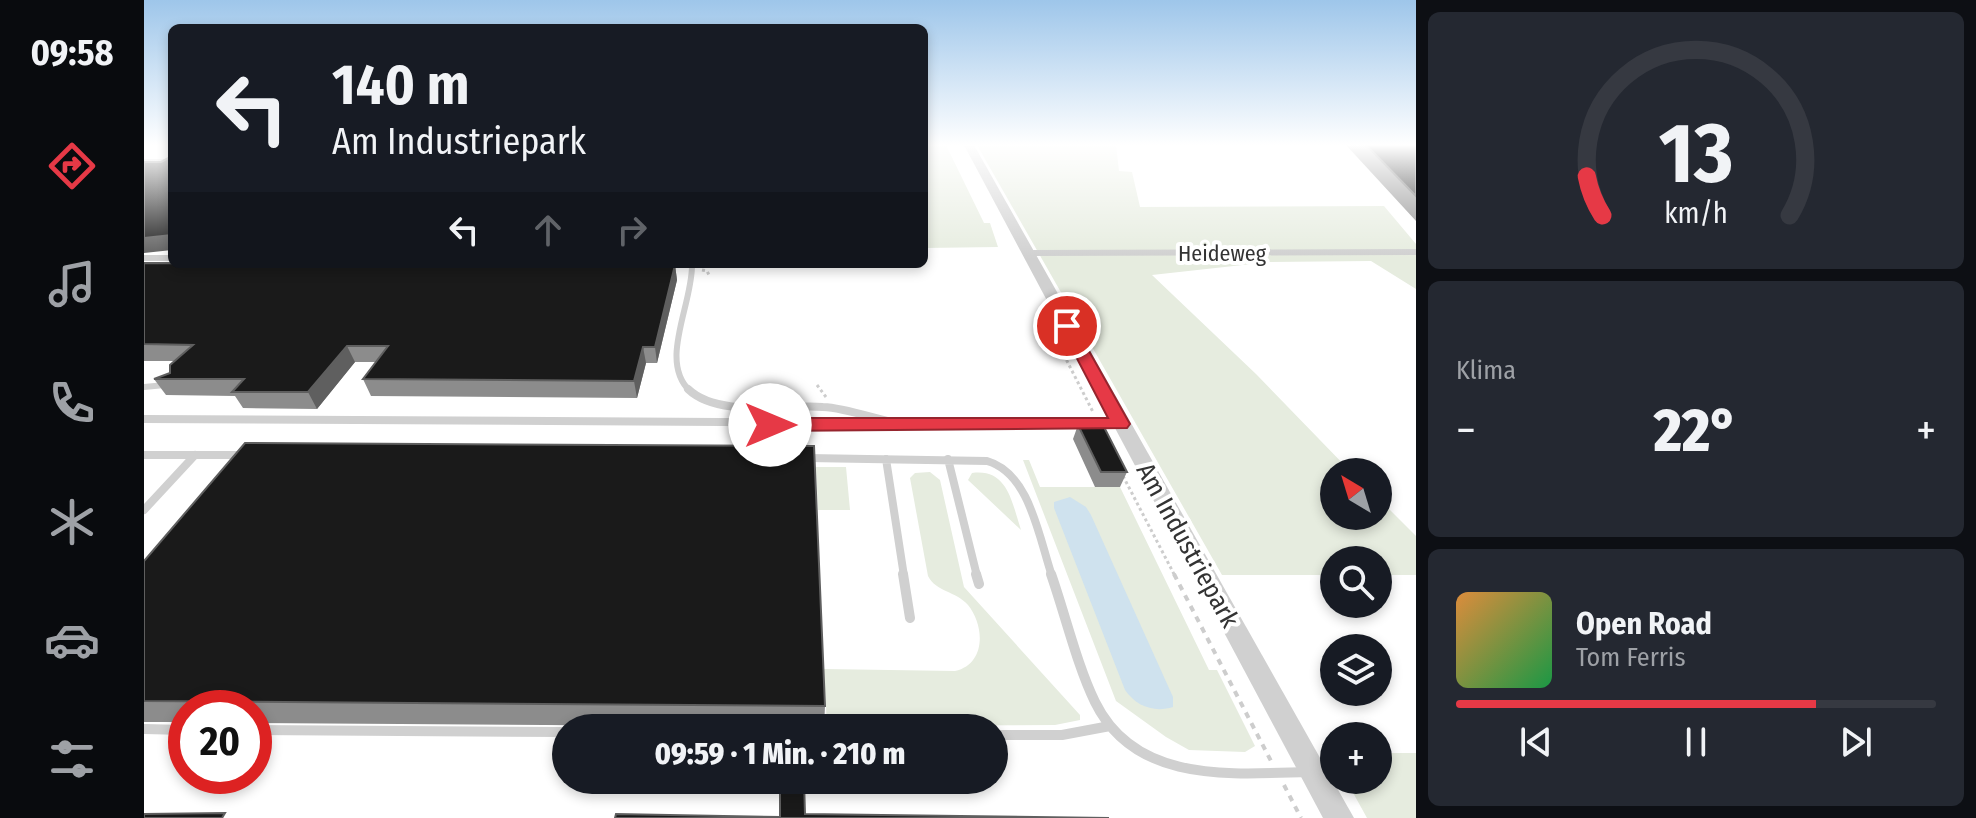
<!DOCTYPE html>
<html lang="de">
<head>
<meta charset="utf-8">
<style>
  body { margin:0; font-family:"Fira Sans Condensed",sans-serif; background:#242831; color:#f1f3f6; height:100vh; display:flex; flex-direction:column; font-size:30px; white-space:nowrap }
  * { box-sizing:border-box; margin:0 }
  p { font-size:26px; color:#9ea1a6 }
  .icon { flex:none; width:44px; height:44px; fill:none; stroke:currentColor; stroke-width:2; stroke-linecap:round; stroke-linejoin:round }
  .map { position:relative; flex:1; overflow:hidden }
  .sheet { display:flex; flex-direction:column; gap:12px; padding:12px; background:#0d0f14; width:560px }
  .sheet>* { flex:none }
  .hud { position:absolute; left:24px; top:24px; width:760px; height:244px; border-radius:12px; box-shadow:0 4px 12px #0003; background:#171b24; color:#f1f3f6; overflow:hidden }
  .needle { width:52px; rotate:322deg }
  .fabs { position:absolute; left:1176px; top:458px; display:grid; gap:16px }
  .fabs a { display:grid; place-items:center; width:72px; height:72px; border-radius:50%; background:#171b24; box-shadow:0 4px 12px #0003; font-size:40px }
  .speed { position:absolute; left:24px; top:690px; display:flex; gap:16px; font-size:40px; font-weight:700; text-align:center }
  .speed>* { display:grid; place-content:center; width:104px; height:104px; border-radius:50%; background:#171b24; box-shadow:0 4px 12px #0003; line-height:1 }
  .speed .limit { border:12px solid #d22; background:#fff; color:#111 }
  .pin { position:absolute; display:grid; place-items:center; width:68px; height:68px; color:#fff; margin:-34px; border:4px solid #fff; border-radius:50%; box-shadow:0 2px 8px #0007 }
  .me { position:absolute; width:88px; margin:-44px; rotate:90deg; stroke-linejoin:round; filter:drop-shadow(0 0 6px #0008) }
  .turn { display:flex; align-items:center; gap:28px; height:168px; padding:0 32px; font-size:36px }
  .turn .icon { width:104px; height:104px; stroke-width:2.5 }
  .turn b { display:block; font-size:56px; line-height:68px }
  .lanes { display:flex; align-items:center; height:76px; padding:0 32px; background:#0003; justify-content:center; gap:40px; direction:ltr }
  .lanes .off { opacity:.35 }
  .big { font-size:60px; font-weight:800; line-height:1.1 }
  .sheet .card { flex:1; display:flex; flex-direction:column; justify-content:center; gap:12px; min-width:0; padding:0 28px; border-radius:12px; background:#242831 }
  .sheet .dial { align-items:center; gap:0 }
  .dial svg { height:208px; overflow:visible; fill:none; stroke:#363941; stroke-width:7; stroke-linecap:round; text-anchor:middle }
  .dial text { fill:#f1f3f6; stroke:none }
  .song { display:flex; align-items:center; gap:24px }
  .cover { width:96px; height:96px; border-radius:12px; background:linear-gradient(135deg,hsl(30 70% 55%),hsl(140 70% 35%)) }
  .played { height:8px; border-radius:4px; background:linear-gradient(90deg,#e63946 75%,#363941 75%) }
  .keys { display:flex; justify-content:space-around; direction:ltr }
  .heat { display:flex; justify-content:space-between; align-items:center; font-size:44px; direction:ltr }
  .trip { position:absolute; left:408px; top:714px; width:456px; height:80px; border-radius:40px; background:#171b24; box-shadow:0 4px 12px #0003; font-weight:800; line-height:80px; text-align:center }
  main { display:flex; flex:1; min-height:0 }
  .tabs { display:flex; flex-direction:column; width:144px; justify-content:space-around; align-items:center; background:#090b0e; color:#9ea1a6 }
  .tabs .icon { width:56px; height:56px }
  .tabs .on { color:#e63946 }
  .tabs b { font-size:36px; color:#f1f3f6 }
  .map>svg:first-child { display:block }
  .green { fill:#e6ecdf }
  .water { fill:#cfe2ee }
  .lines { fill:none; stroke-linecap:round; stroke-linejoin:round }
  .path-far1 { stroke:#cdcdcd; stroke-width:3; stroke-dasharray:3 3; stroke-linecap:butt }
  .path { stroke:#cdcdcd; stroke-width:4; stroke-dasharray:6 6; stroke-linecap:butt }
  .service-far3 { stroke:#d0d0d0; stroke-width:4 }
  .service-far2 { stroke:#d0d0d0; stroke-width:6 }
  .service-far1 { stroke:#d0d0d0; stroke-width:8 }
  .service { stroke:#d0d0d0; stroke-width:10 }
  .minor { fill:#d0d0d0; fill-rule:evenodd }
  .tertiary { fill:#d0d0d0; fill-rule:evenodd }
  .wall { fill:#8c8c8c }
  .shaded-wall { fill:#5f5f5f }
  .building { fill:#1a1a1a; stroke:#5f5f5f; stroke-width:2 }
  .route { fill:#e63946; stroke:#96252e; stroke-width:2 }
  .labels { text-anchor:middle; stroke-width:8; stroke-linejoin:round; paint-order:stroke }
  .far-street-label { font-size:22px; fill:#333; stroke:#fff }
  .street-label { font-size:26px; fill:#333; stroke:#fff }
</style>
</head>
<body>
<main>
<nav class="tabs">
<b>09:58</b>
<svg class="icon on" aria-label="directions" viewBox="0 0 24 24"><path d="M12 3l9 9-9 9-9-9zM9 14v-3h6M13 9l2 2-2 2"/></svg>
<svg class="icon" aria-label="music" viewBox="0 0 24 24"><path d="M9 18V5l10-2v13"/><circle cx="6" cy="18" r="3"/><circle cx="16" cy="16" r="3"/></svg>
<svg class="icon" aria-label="phone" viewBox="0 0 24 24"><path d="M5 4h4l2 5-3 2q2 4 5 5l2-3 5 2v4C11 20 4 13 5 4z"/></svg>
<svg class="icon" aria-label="climate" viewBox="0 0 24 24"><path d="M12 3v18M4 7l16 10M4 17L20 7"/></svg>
<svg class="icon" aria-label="car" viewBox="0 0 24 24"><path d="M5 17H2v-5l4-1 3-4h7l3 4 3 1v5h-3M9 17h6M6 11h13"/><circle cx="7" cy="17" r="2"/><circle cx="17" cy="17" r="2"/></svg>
<svg class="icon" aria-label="filters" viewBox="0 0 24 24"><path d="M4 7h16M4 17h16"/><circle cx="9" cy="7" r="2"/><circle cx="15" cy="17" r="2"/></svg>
</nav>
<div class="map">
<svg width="1272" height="818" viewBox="0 0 1272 818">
  <rect width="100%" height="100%" fill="#fff"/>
  <path class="green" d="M780,145H802L840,223H846L854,247L780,248Z
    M833,145H972L975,171L988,172L996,207L1240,206L1272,244V289L1227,261L1126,262L1008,275L1112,374L1207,472H1190V516H1234V498L1272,536V575H1234V560H1190V575H1078Z
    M879,460H885L896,487H976L1065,670H1073L1111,746L1101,752L1045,750L1022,737L972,701Z
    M672,467H702L706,510H674Z
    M786,472L796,480L820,587L936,715V720L911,725L683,726L680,669L811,671C842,664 841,626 824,605C812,591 792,592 784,576L766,478L771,473Z
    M828,473C864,468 868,503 877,530L824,480Z
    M1234,753H1272V818H1223L1202,780H1234Z"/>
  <path class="water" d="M926,497L942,507L947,515L1029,697V707C1010,713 992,706 981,690L910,508V502Z"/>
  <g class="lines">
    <path class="path-far1" d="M558,270L563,271L566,277
      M898,312L949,412
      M673,385L682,397
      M979,476L1031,576"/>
    <path class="path" d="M1030,574L1127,761
      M1140,785L1157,818"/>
    <path class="service-far3" d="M0,161H28"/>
    <path class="service-far2" d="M0,258H28
      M0,387L21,385
      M546,391C514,361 549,304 548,264"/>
    <path class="service-far1" d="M544,389C574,418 640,404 679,407C701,408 725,417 747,422
      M0,419L977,424
      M0,455H100
      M664,458L843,461C886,473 895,538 908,576
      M742,459L760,576
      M804,459L833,576
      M0,510L51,455"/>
    <path class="service" d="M759,574L766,618
      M832,574L835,584
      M907,574C921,614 933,665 951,702C991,784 1087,774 1164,772
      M0,729L42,730
      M110,730L422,732
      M850,735H918L966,726"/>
    <path class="minor" d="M1272,249V255L884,256L879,253L884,250Z"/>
    <path class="tertiary" d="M820,145H830L1210,818H1179Z"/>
  </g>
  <path class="wall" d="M1202,145H1272V221Z
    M0,263L28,264H525V265H531L533,280L513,363H502L493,398L227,396L219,379L232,362H211L173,409L99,408L91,396L22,395L10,379L26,373L31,361H0Z
    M934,425L983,472L976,487H951L929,439Z
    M0,561L681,706L680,727L110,723V708H42V722H0Z"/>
  <path class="shaded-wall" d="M28,235V250L0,253V238Z
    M531,265L533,280L513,363L511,347Z
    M203,346L211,362L173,409L164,392Z
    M499,347L502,363L493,398L490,381Z"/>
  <path class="building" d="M1222,145H1272V196Z
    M28,156V235L0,238V162H17Z
    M0,263L522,264L521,265H531L511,347H499L490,381L219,379L244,346H203L164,392H88L100,379H10L26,373V365L49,345L0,344Z
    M934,425H959L983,472H957Z
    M101,443L670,446L681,706L0,701V561Z
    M636,780H660L661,814L965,818H471L472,814L636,817Z
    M81,813L78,818H0V814Z"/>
  <linearGradient id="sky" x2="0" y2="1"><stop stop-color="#9ec6ea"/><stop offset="0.56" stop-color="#fff"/><stop offset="1" stop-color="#fff" stop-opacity="0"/></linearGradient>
  <rect width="1272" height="259" fill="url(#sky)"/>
  <path class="route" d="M923,322L931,326L986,424L983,428L626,431L616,425L626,418H964L916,326Z"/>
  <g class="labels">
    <g class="far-street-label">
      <text x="1078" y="261">Heideweg</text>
    </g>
    <g class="street-label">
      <text transform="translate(1044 545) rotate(61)" y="9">Am Industriepark</text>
    </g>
  </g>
</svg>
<div class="fabs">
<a><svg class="needle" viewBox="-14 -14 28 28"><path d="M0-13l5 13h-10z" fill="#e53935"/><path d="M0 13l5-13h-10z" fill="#9ea1a6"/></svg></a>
<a><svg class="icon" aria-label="search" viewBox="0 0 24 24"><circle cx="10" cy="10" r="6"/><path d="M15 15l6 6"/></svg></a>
<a><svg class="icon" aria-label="layers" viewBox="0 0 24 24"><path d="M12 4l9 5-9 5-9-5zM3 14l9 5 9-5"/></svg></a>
<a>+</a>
</div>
<div class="speed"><div class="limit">20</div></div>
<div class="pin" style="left:923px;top:326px;background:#d93025"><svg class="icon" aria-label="arrive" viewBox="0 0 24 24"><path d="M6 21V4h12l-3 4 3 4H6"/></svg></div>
<svg class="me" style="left:626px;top:425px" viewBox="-20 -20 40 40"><circle r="19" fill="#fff"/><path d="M0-13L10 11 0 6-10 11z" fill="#e63946"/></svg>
<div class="trip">09:59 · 1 Min. · 210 m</div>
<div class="hud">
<div class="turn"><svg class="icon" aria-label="left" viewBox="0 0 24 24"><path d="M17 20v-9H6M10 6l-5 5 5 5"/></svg><div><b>140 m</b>Am Industriepark</div></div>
<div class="lanes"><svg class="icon" aria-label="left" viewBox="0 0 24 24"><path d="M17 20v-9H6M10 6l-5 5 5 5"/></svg><svg class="icon off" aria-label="ahead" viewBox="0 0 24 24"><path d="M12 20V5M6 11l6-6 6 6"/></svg><svg class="icon off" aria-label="right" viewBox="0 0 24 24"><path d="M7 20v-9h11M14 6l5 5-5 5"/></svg></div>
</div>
</div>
<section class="sheet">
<div class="card dial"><svg viewBox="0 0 100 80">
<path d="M14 69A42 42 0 1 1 86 69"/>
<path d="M14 69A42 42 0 0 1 8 54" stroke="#e63946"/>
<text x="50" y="56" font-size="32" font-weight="700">13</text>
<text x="50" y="72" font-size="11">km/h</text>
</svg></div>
<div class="card"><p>Klima</p>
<div class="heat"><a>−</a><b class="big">22°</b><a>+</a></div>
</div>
<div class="card">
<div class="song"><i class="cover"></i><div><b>Open Road</b><p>Tom Ferris</p></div></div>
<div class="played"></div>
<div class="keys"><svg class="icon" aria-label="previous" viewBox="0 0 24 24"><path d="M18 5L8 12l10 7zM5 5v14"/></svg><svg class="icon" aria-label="pause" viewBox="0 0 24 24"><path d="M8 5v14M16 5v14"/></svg><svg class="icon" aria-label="next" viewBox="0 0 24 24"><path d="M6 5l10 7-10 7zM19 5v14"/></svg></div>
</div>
</section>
</main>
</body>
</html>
